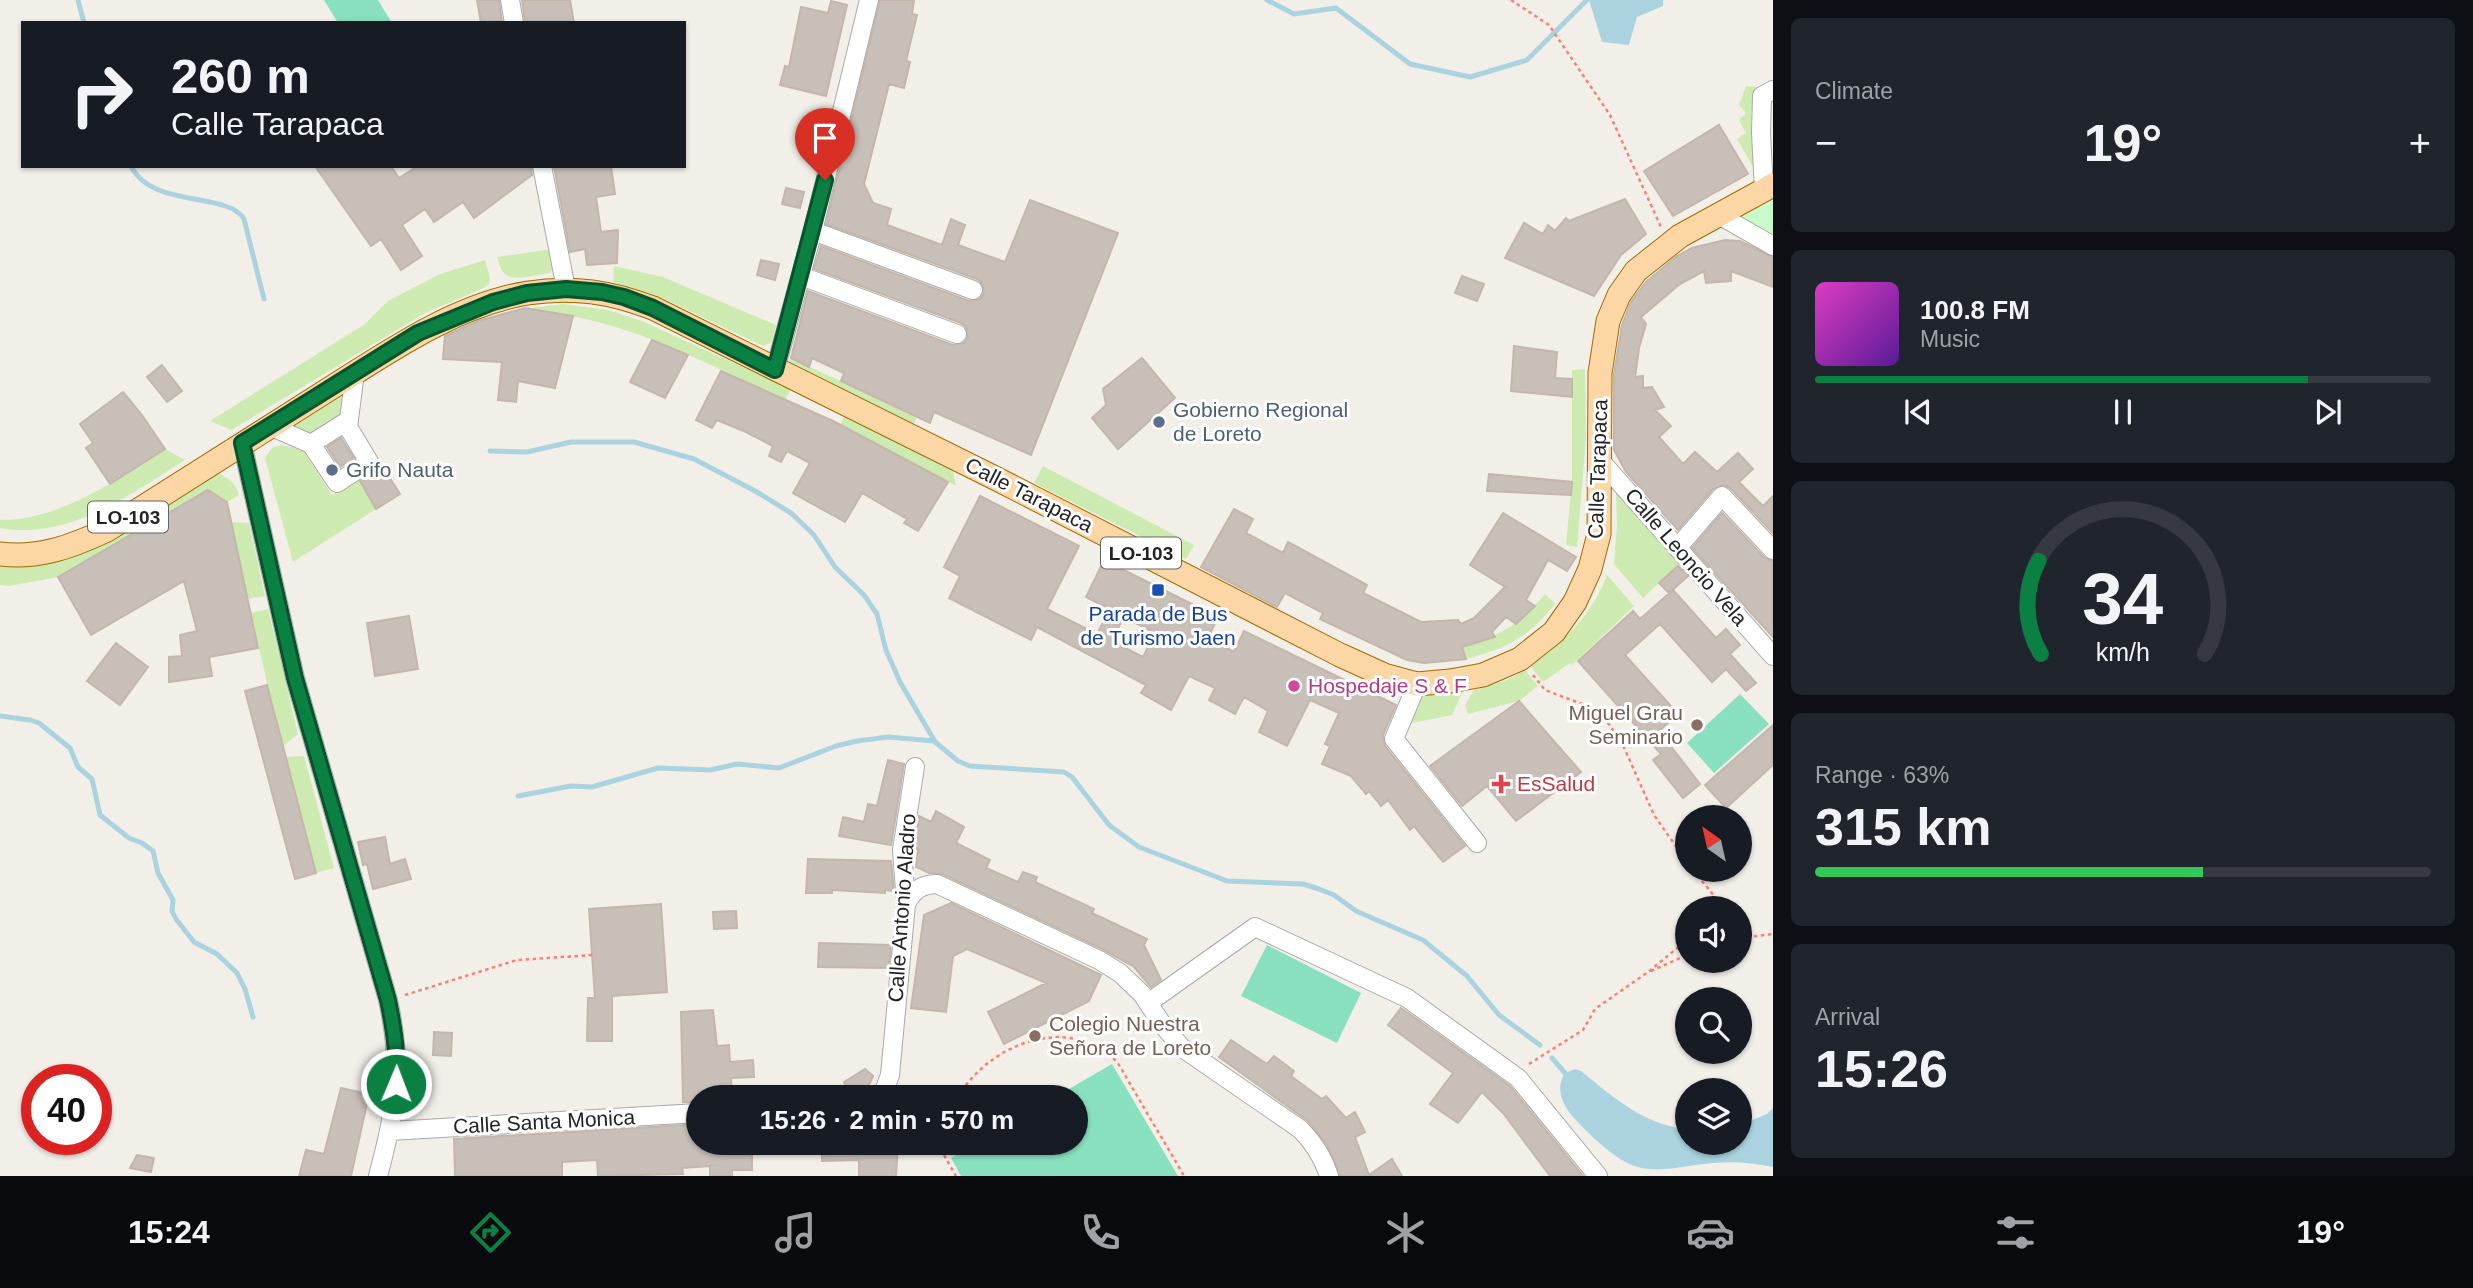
<!DOCTYPE html>
<html lang="en">
<head>
<meta charset="utf-8">
<style>
  body { margin:0; font-family:Helvetica,sans-serif; background:#20242c; color:#f1f3f6; height:100vh; display:flex; flex-direction:column; font-size:26px; white-space:nowrap }
  * { box-sizing:border-box; margin:0 }
  p { font-size:23px; color:#9ea1a6 }
  .icon { flex:none; width:38px; height:38px; fill:none; stroke:currentColor; stroke-width:2; stroke-linecap:round; stroke-linejoin:round }
  .map { position:relative; flex:1; overflow:hidden }
  .side { display:flex; flex-direction:column; gap:18px; padding:18px; background:#0d0f14; width:700px }
  .side>* { flex:none }
  .guide { position:absolute; left:21px; top:21px; width:665px; height:147px; border-radius:0px; box-shadow:0 2px 5px #0004; background:#171b24; color:#f1f3f6; overflow:hidden }
  .needle { width:46px; rotate:326deg }
  .tools { position:absolute; left:1675px; top:805px; display:grid; gap:14px }
  .tools a { display:grid; place-items:center; width:77px; height:77px; border-radius:50%; background:#171b24; box-shadow:0 2px 5px #0004; font-size:35px }
  .speed { position:absolute; left:21px; top:1064px; display:flex; gap:14px; font-size:35px; font-weight:700; text-align:center }
  .speed>* { display:grid; place-content:center; width:91px; height:91px; border-radius:50%; background:#171b24; box-shadow:0 2px 5px #0004; line-height:1 }
  .speed .limit { border:10px solid #d22; background:#fff; color:#111 }
  .pin { position:absolute; display:grid; place-items:center; width:60px; height:60px; color:#fff; margin:-72px -30px; border-radius:50% 50% 50% 0; rotate:-45deg; box-shadow:0 0 7px #0007 }
  .pin .icon { rotate:45deg }
  .me { position:absolute; width:77px; margin:-38px; rotate:1deg; stroke-linejoin:round; filter:drop-shadow(0 0 5px #0008) }
  .turn { display:flex; align-items:center; gap:24px; height:147px; padding:0 35px; font-size:32px }
  .turn .icon { width:91px; height:91px; stroke-width:2.5 }
  .turn b { display:block; font-size:49px; line-height:60px }
  .big { font-size:52px; font-weight:600; line-height:1.1 }
  .side .tile { flex:1; display:flex; flex-direction:column; justify-content:center; gap:10px; min-width:0; padding:0 24px; border-radius:10px; background:#20242c }
  .side .dial { align-items:center; gap:0 }
  .dial svg { height:182px; overflow:visible; fill:none; stroke:#363941; stroke-width:7; stroke-linecap:round; text-anchor:middle }
  .dial text { fill:#f1f3f6; stroke:none }
  .song { display:flex; align-items:center; gap:21px }
  .cover { width:84px; height:84px; border-radius:10px; background:linear-gradient(135deg,hsl(310 70% 55%),hsl(270 70% 35%)) }
  .played { height:7px; border-radius:4px; background:linear-gradient(90deg,#0b8043 80%,#363941 80%) }
  .keys { display:flex; justify-content:space-around; direction:ltr }
  .heat { display:flex; justify-content:space-between; align-items:center; font-size:38px; direction:ltr }
  .charge { height:10px; border-radius:5px; background:linear-gradient(90deg,#34c759 63%,#363941 0) }
  .trip { position:absolute; left:686px; top:1085px; width:402px; height:70px; border-radius:35px; background:#171b24; box-shadow:0 2px 5px #0004; font-weight:600; line-height:70px; text-align:center }
  .menu { display:flex; height:112px; justify-content:space-around; align-items:center; background:#090b0e; color:#9ea1a6 }
  .menu .icon { width:49px; height:49px }
  .menu .active { color:#0b8043 }
  .menu b { font-size:32px; color:#f1f3f6 }
  main { display:flex; flex:1; min-height:0 }
  .map>svg:first-child { display:block }
  .grass { fill:#cdebb0 }
  .park { fill:#c8facc }
  .pitch { fill:#88e0be }
  .water { fill:#aad3df }
  .lines { fill:none; stroke-linecap:round; stroke-linejoin:round }
  .stream { stroke:#aad3df; stroke-width:5 }
  .building { fill:#c7bfb8; stroke:#c4b6ab; stroke-width:2; fill-rule:evenodd }
  .minor-casing { stroke:#a9a9a9; stroke-width:20 }
  .major-casing { stroke:#a06b00; stroke-width:25 }
  .path { stroke:#fa8072; stroke-width:2.5; stroke-dasharray:3.5 3.5; stroke-linecap:butt }
  .minor { stroke:#fff; stroke-width:18 }
  .major { stroke:#fcd6a4; stroke-width:23 }
  .route-casing { stroke:#07532c; stroke-width:18 }
  .route { stroke:#0b8043; stroke-width:12 }
  .service-dot { fill:#5c6f8a; stroke:#fff; stroke-width:2.5 }
  .transit-dot { fill:#1a4fb4; stroke:#fff; stroke-width:2.5 }
  .hotel-dot { fill:#d1479c; stroke:#fff; stroke-width:2.5 }
  .education-dot { fill:#8d6e63; stroke:#fff; stroke-width:2.5 }
  .health-dot { fill:#e0444e; stroke:#fff; stroke-width:2.5 }
  .labels { text-anchor:middle; stroke-width:6; stroke-linejoin:round; paint-order:stroke }
  .shield { fill:#fff; stroke:#646464; stroke-width:2 }
  .shield-label { font-size:19px; font-weight:bold; fill:#222 }
  .service-label { font-size:21px; fill:#4e5e75; stroke:#fff; text-anchor:start }
  .street-label { font-size:21px; fill:#222; stroke:#fff }
  .transit-label { font-size:21px; fill:#164399; stroke:#fff }
  .hotel-label { font-size:21px; fill:#b23c85; stroke:#fff; text-anchor:start }
  .education-label { font-size:21px; fill:#785e54; stroke:#fff; text-anchor:end }
  .health-label { font-size:21px; fill:#be3a42; stroke:#fff; text-anchor:start }
</style>
</head>
<body>
<main>
<div class="map">
<svg width="1773" height="1176" viewBox="0 0 1773 1176">
  <rect width="100%" height="100%" fill="#f2efe9"/>
  <path class="grass" d="M1746,86L1757,87L1751,113L1756,172L1737,139L1746,133L1739,120L1746,113L1739,105Z
    M552,249L555,265L550,273C539,274 512,283 504,273C500,269 499,262 497,257Z
    M485,260L490,278L489,284L484,288L425,313L231,430L210,421L365,324L388,301L440,274Z
    M614,266L663,277L776,325L772,342L763,346L660,297L613,282Z
    M563,304L608,310L642,321L791,389L785,400C726,373 668,341 605,324C580,317 555,313 531,308Z
    M791,358L917,417L913,425L788,363Z
    M1585,369L1586,438L1577,547L1566,545L1572,482V370Z
    M344,393L340,420L314,434L287,428Z
    M845,416L953,470L956,486L840,425Z
    M282,445L303,450L332,495L359,480L376,509L293,562L265,458L272,448Z
    M165,449L185,460C131,494 68,541 0,528V520C61,520 116,480 165,449Z
    M1043,466L1194,545L1186,559L1034,483Z
    M217,473C229,478 235,482 239,495L227,502L207,490L58,577L9,586L0,585V566C75,576 157,511 217,473Z
    M1616,493L1679,564L1643,598L1614,564L1617,525Z
    M231,522L249,523L265,596L248,599Z
    M1607,575L1634,606L1572,665L1570,663L1543,682L1530,666C1565,641 1591,616 1607,575Z
    M1545,594L1555,604C1529,637 1507,648 1466,659L1462,647C1503,634 1517,627 1545,594Z
    M268,609L298,734L282,747L251,613Z
    M1525,670L1538,686L1519,701L1468,714L1465,705L1474,690L1507,680Z
    M1463,691L1452,715L1407,724L1416,696Z
    M304,756L334,868L316,873L285,757Z"/>
  <path class="park" d="M1773,200V240L1736,220Z"/>
  <path class="pitch" d="M324,0H378L392,23H338Z
    M1740,694L1769,724L1714,773L1687,743Z
    M1267,945L1361,993L1337,1043L1241,996Z
    M1112,1064L1178,1176H961L951,1158L977,1143H1076V1097H1055Z"/>
  <path class="water" d="M1589,0H1663V6L1637,17L1629,45L1602,42Z
    M1575,1069L1581,1071C1613,1097 1644,1125 1687,1129V1143H1740V1125L1767,1114L1773,1108V1167C1753,1163 1734,1161 1713,1163C1686,1165 1653,1176 1627,1163C1607,1152 1588,1133 1573,1117C1562,1104 1555,1088 1565,1073Z"/>
  <g class="lines">
    <path class="stream" d="M78,0L84,23
      M1267,0L1294,14L1336,8L1410,64L1470,77L1527,60L1587,0
      M131,166C152,209 227,191 244,219L264,299
      M490,451L527,452L571,442H634L694,459L757,492L791,513L814,535L835,567L864,595L877,614L886,650L900,682L934,740
      M0,716L30,720L39,723L70,748L78,767L92,779L100,815L129,838L142,843L153,851L158,873L173,900L172,911L176,919L194,942L217,954L237,973L245,989L253,1017
      M518,796L571,786L592,787L658,768L710,770L737,764L779,768L836,746L857,741L888,737L934,741L958,761L970,766L1064,772L1072,777L1109,825L1139,847L1227,881L1303,884L1319,889L1334,895L1356,911L1423,940L1467,976L1499,1015L1540,1045
      M1552,1058L1565,1073"/>
  </g>
  <path class="building" d="M477,0H499L502,23H481Z
    M522,0H570L574,23H525Z
    M880,0H914L912,14L917,15L906,61L910,62L904,88L889,84L864,184L873,203L891,209L887,225L942,245L951,219L965,225L958,245L1005,262L1030,200L1118,233L1031,455L934,412L930,423L841,381L844,373L827,365L812,358L809,367L791,358L808,291L953,345L964,343L968,337L966,327L961,323L814,269L821,246L969,301L980,299L984,293L982,283L977,279L826,224Z
    M831,1L847,5L826,96L780,85L785,66L789,67L801,7L828,13Z
    M1719,125L1748,174L1673,216L1644,171Z
    M315,166H391L399,178L418,166H531L532,175L474,218L463,202L434,222L425,209L402,225L422,256L401,270L381,239L371,246Z
    M554,166H611L615,194L596,197L601,232L618,230L617,263L587,265L585,249L570,252Z
    M786,188L804,192L800,208L782,204Z
    M1625,199L1646,234L1621,255L1594,296L1505,258L1524,223L1543,234L1548,225L1555,231L1566,218L1569,221Z
    M1725,240L1740,241L1773,257V287L1731,271V281L1706,283L1704,271L1680,284L1641,317L1646,324L1639,348L1635,377L1643,376V388L1652,387L1664,407L1655,410L1671,426L1659,437L1683,464L1695,452L1717,472L1738,453L1753,469L1739,482L1763,506L1773,496V533L1730,488L1724,485L1713,489L1678,530L1626,472L1614,450V374L1622,325L1631,302L1646,282L1677,256L1692,248Z
    M761,260L779,264L775,280L757,275Z
    M1462,276L1484,284L1477,301L1455,293Z
    M525,308L573,316L555,388L518,381L516,402L498,400L502,362L443,359L445,336L478,321Z
    M652,340L688,355L665,398L630,382Z
    M1514,346L1557,352L1555,378L1572,379V397L1511,391Z
    M1142,358L1175,398L1118,449L1092,418L1106,405L1103,389Z
    M162,365L182,391L167,402L147,377Z
    M721,371L833,421L948,482L918,531L904,523L907,519L862,493L845,522L793,493L810,463L787,451L781,462L769,456L773,446L746,432L717,420L712,428L696,420Z
    M123,392L142,415L165,449L110,484L86,448L93,443L80,424Z
    M341,438L354,458L340,467L327,447Z
    M382,466L400,494L376,509L360,481Z
    M1489,474L1572,482L1571,495L1487,491Z
    M208,490L227,502L258,648L209,657L212,676L169,682V657L182,656L180,635L197,631L184,581L91,635L58,577Z
    M980,496L1079,546L1047,609L1097,634L1110,609L1086,597L1104,560L1218,617L1208,638L1234,652L1244,631L1396,705L1383,735L1385,746L1465,846L1443,862L1414,826L1410,830L1388,800L1381,806L1369,791L1366,794L1351,776L1322,764L1330,746L1325,744L1339,713L1310,700L1287,746L1259,732L1268,711L1244,697L1235,714L1209,700L1215,688L1189,676L1171,710L1141,693L1146,685L1037,627L1031,640L949,598L960,576L944,567ZM1124,617L1155,633L1143,657L1111,641Z
    M1234,509L1253,519L1246,533L1283,553L1288,542L1367,585L1363,593L1421,622L1458,620L1461,624L1474,618L1505,587L1470,565L1503,513L1576,557L1567,571L1548,560L1526,600L1535,606L1516,624L1506,617L1492,632L1495,637L1462,647L1466,659L1424,663L1407,660L1320,619L1323,613L1285,593L1277,607L1201,567Z
    M1722,513L1765,558L1773,561V637L1692,548Z
    M1678,566L1688,576L1669,593L1659,583Z
    M1673,590L1716,638L1726,629L1740,645L1730,654L1756,683L1746,691L1726,669L1712,682L1660,624L1625,655L1678,714L1659,731L1700,784L1683,798L1653,760L1661,754L1578,661L1633,611L1640,619Z
    M409,616L418,669L375,676L367,623Z
    M116,643L148,667L120,705L87,681Z
    M267,685L316,873L295,879L245,691Z
    M1519,701L1581,772L1516,821L1487,786L1462,806L1430,766Z
    M1773,725V765L1726,808L1705,785Z
    M888,760L904,764L891,845L839,836L843,817L864,822L868,804L877,806Z
    M936,811L964,827L956,843L990,860L986,868L1018,882L1023,872L1037,877L1035,882L1094,909L1092,913L1147,939L1144,945L1161,980L1151,987L1133,966L1104,950L942,874L929,873L916,867L918,849H914L919,816L931,822Z
    M385,837L390,864L405,859L411,879L373,889L367,864L363,865L358,842Z
    M808,859L891,861L894,891L885,890V893L832,890V893H806Z
    M951,903L1101,975L1089,1001L1004,1044L988,1012L1046,983L967,949L953,956L946,1012L911,1008L924,915Z
    M661,904L667,992L612,996V1041H587L588,998H595L589,909Z
    M736,911L737,928L714,929L713,912Z
    M819,943L891,945L889,968L818,967Z
    M1401,1008L1510,1086L1583,1176H1550L1503,1113L1482,1092L1458,1123L1430,1104L1453,1073L1388,1025Z
    M713,1010L717,1046L729,1045L730,1062L753,1060L754,1077L731,1078L732,1097H698V1102H683L681,1012Z
    M434,1032L452,1033L451,1056L433,1055Z
    M1231,1040L1267,1064L1274,1056L1294,1071L1291,1076L1322,1099L1326,1096L1346,1118L1355,1112L1365,1132L1355,1137L1369,1175L1392,1159L1402,1176H1340L1327,1145L1308,1121L1219,1057Z
    M865,1069L873,1076L870,1083L857,1092H849L844,1082Z
    M341,1088L369,1094L351,1176H299L306,1150L324,1154Z
    M698,1124V1143H752V1170H732V1176H710V1166L682,1168L683,1174L598,1176L597,1160L562,1162V1176H455L454,1139Z
    M822,1143H898L896,1176H859V1160L822,1161Z
    M137,1155L154,1158L151,1172L130,1168Z"/>
  <g class="lines">
    <g class="minor-casing">
      <path id="minor" d="M510,0L514,23
        M542,166L566,289
        M1764,191L1761,133L1762,96L1773,90
        M1719,215L1773,246
        M813,231L973,290
        M801,276L957,334
        M775,370L813,231L869,0
        M270,426L311,444L337,483L369,462L348,427L355,373
        M242,443L295,678L388,1000C403,1068 396,1110 378,1176
        M311,444L349,420
        M1599,459L1773,656
        M1678,547L1722,496L1773,550
        M1417,684L1394,739L1477,843
        M906,904C913,891 921,884 937,884L1099,960L1120,973L1142,994L1162,1024L1181,1047L1300,1129C1314,1143 1323,1157 1329,1176
        M1148,1003L1255,927L1407,998L1518,1078L1598,1176
        M877,1097L884,1091L890,1075L906,904L902,850L915,767
        M390,1131L698,1113"/>
    </g>
    <g class="major-casing">
      <path id="major" d="M0,554C39,559 73,546 107,530C179,484 251,438 323,393C385,354 454,305 528,293C574,286 610,292 653,308L995,478L1340,655L1384,675L1417,684L1450,681L1483,675L1520,659L1554,632L1575,602L1590,569L1599,534L1600,373L1608,321L1619,295L1636,271L1680,236L1773,185"/>
    </g>
    <path class="path" d="M1511,0L1549,25L1610,115L1661,227
      M1533,675L1545,690L1590,707L1606,720L1622,743L1654,815L1687,862
      M1693,870L1724,908
      M1740,938L1773,934
      M1651,971L1687,955
      M405,995L517,960L592,955
      M1529,1064L1583,1030L1595,1009L1648,972L1687,940
      M958,1097C987,1047 1061,1015 1111,1056C1120,1063 1126,1078 1132,1087C1149,1117 1167,1146 1184,1176
      M937,1143L956,1176
      M945,1143V1157"/>
    <use href="#minor" class="minor"/>
    <use href="#major" class="major"/>
  </g>
  <g class="lines">
    <g class="route-casing">
      <path id="route" d="M396,1084C398,1055 394,1029 388,1000L295,678L242,443L418,333L493,302L527,293L566,289L602,292L624,297L653,308L775,370L825,180"/>
    </g>
    <use href="#route" class="route"/>
  </g>
  <g class="service-dot">
    <circle cx="1159" cy="422" r="7"/>
    <circle cx="332" cy="470" r="7"/>
  </g>
  <rect class="transit-dot" x="1151" y="583" width="14" height="14" rx="3.5"/>
  <circle class="hotel-dot" cx="1294" cy="686" r="7"/>
  <g class="education-dot">
    <circle cx="1697" cy="725" r="7"/>
    <circle cx="1035" cy="1036" r="7"/>
  </g>
  <path class="health-dot" d="M1497.5 773.5h7v7h7v7h-7v7h-7v-7h-7v-7h7z"/>
  <g class="labels">
    <g class="shield">
      <rect x="88" y="501.5" width="80" height="31" rx="5"/>
      <rect x="1101" y="537.5" width="80" height="31" rx="5"/>
    </g>
    <g class="shield-label">
      <text x="128" y="524">LO-103</text>
      <text x="1141" y="560">LO-103</text>
    </g>
    <g class="service-label">
      <text x="1173" y="417">Gobierno Regional<tspan x="1173" dy="24">de Loreto</tspan></text>
      <text x="346" y="477">Grifo Nauta</text>
    </g>
    <g class="street-label">
      <text transform="translate(1598 469) rotate(-88)" y="7">Calle Tarapaca</text>
      <text transform="translate(1029 495) rotate(27)" y="7">Calle Tarapaca</text>
      <text transform="translate(1686 557) rotate(49)" y="7">Calle Leoncio Vela</text>
      <text transform="translate(902 908) rotate(-86)" y="7">Calle Antonio Aladro</text>
      <text transform="translate(544 1122) rotate(-3)" y="7">Calle Santa Monica</text>
    </g>
    <g class="transit-label">
      <text x="1158" y="621">Parada de Bus<tspan x="1158" dy="24">de Turismo Jaen</tspan></text>
    </g>
    <g class="hotel-label">
      <text x="1308" y="693">Hospedaje S &amp; F</text>
    </g>
    <g class="education-label">
      <text x="1683" y="720">Miguel Grau<tspan x="1683" dy="24">Seminario</tspan></text>
      <text x="1049" y="1031" text-anchor="start">Colegio Nuestra<tspan x="1049" dy="24">Señora de Loreto</tspan></text>
    </g>
    <g class="health-label">
      <text x="1517" y="791">EsSalud</text>
    </g>
  </g>
</svg>
<div class="tools">
<a><svg class="needle" viewBox="-14 -14 28 28"><path d="M0-13l5 13h-10z" fill="#e53935"/><path d="M0 13l5-13h-10z" fill="#9ea1a6"/></svg></a>
<a><svg class="icon" aria-label="sound" viewBox="0 0 24 24"><path d="M4 9h4l5-4v14l-5-4H4zM17 9q2 3 0 6"/></svg></a>
<a><svg class="icon" aria-label="search" viewBox="0 0 24 24"><circle cx="10" cy="10" r="6"/><path d="M15 15l6 6"/></svg></a>
<a><svg class="icon" aria-label="layers" viewBox="0 0 24 24"><path d="M12 4l9 5-9 5-9-5zM3 14l9 5 9-5"/></svg></a>
</div>
<div class="speed"><div class="limit">40</div></div>
<div class="pin" style="left:825px;top:180px;background:#d93025"><svg class="icon" aria-label="arrive" viewBox="0 0 24 24"><path d="M6 21V4h12l-3 4 3 4H6"/></svg></div>
<svg class="me" style="left:396px;top:1084px" viewBox="-20 -20 40 40"><circle r="17" fill="#0b8043" stroke="#fff" stroke-width="3"/><path d="M0-11L8 9 0 5-8 9z" fill="#fff"/></svg>
<div class="trip">15:26 · 2 min · 570 m</div>
<div class="guide">
<div class="turn"><svg class="icon" aria-label="right" viewBox="0 0 24 24"><path d="M7 20v-9h11M14 6l5 5-5 5"/></svg><div><b>260 m</b>Calle Tarapaca</div></div>
</div>
</div>
<section class="side">
<div class="tile"><p>Climate</p>
<div class="heat"><a>−</a><b class="big">19°</b><a>+</a></div>
</div>
<div class="tile">
<div class="song"><i class="cover"></i><div><b>100.8 FM</b><p>Music</p></div></div>
<div class="played"></div>
<div class="keys"><svg class="icon" aria-label="previous" viewBox="0 0 24 24"><path d="M18 5L8 12l10 7zM5 5v14"/></svg><svg class="icon" aria-label="pause" viewBox="0 0 24 24"><path d="M8 5v14M16 5v14"/></svg><svg class="icon" aria-label="next" viewBox="0 0 24 24"><path d="M6 5l10 7-10 7zM19 5v14"/></svg></div>
</div>
<div class="tile dial"><svg viewBox="0 0 100 80">
<path d="M14 69A42 42 0 1 1 86 69"/>
<path d="M14 69A42 42 0 0 1 13 28" stroke="#0b8043"/>
<text x="50" y="56" font-size="32" font-weight="700">34</text>
<text x="50" y="72" font-size="11">km/h</text>
</svg></div>
<div class="tile"><p>Range · 63%</p><b class="big">315 km</b><div class="charge"></div></div>
<div class="tile"><p>Arrival</p><b class="big">15:26</b></div>
</section>
</main>
<nav class="menu">
<b>15:24</b>
<svg class="icon active" aria-label="directions" viewBox="0 0 24 24"><path d="M12 3l9 9-9 9-9-9zM9 14v-3h6M13 9l2 2-2 2"/></svg>
<svg class="icon" aria-label="music" viewBox="0 0 24 24"><path d="M9 18V5l10-2v13"/><circle cx="6" cy="18" r="3"/><circle cx="16" cy="16" r="3"/></svg>
<svg class="icon" aria-label="phone" viewBox="0 0 24 24"><path d="M5 4h4l2 5-3 2q2 4 5 5l2-3 5 2v4C11 20 4 13 5 4z"/></svg>
<svg class="icon" aria-label="climate" viewBox="0 0 24 24"><path d="M12 3v18M4 7l16 10M4 17L20 7"/></svg>
<svg class="icon" aria-label="car" viewBox="0 0 24 24"><path d="M5 17H2v-5l4-1 3-4h7l3 4 3 1v5h-3M9 17h6M6 11h13"/><circle cx="7" cy="17" r="2"/><circle cx="17" cy="17" r="2"/></svg>
<svg class="icon" aria-label="filters" viewBox="0 0 24 24"><path d="M4 7h16M4 17h16"/><circle cx="9" cy="7" r="2"/><circle cx="15" cy="17" r="2"/></svg>
<b>19°</b>
</nav>
</body>
</html>
